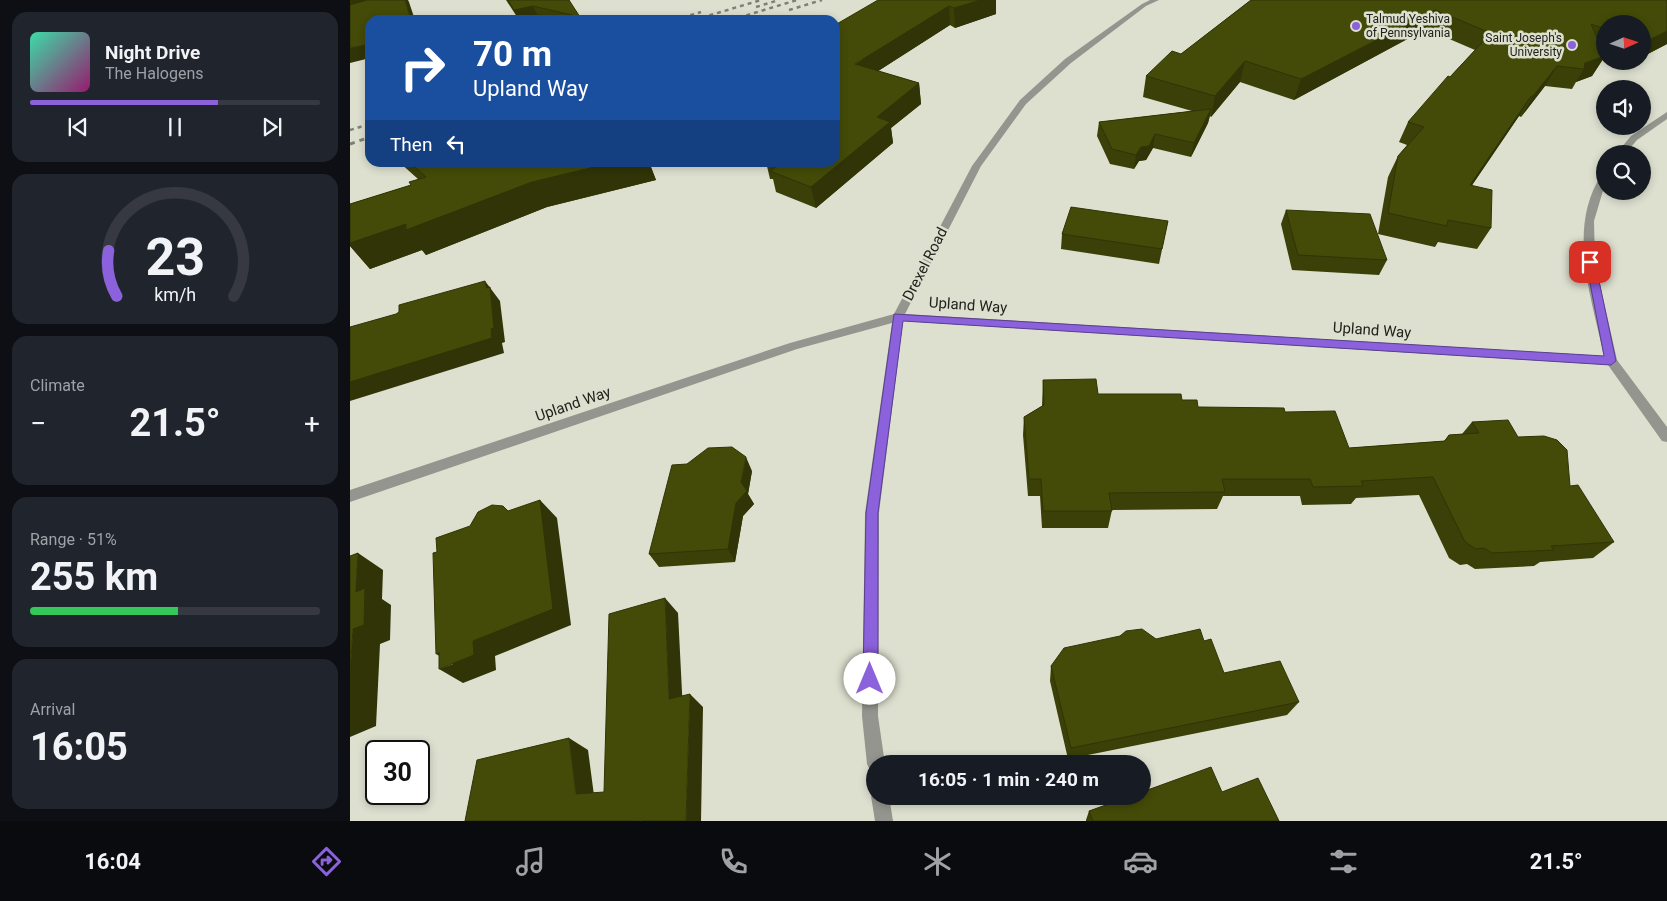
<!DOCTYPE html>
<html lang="en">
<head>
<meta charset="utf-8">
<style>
  body { margin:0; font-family:Roboto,sans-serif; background:#20242c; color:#f1f3f6; height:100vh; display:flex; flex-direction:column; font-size:19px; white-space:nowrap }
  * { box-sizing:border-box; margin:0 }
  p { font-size:16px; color:#9ea1a6 }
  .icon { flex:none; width:28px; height:28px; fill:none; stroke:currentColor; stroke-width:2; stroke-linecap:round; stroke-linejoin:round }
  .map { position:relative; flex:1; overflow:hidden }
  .side { display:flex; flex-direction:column; gap:12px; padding:12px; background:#0d0f14; width:350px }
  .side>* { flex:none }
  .hud { position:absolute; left:15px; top:15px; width:475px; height:152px; border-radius:15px; box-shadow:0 2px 8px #0003; background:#1a4fa0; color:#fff; overflow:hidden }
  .needle { width:32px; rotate:87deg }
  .controls { position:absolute; left:1246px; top:15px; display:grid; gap:10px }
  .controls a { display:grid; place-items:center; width:55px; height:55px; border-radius:50%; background:#171b24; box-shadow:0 2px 8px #0003; font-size:25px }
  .speed { position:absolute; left:15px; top:740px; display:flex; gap:10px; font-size:25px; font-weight:700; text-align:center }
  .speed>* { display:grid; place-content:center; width:65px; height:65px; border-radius:50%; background:#171b24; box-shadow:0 2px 8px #0003; line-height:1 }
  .speed .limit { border:2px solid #111; border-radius:8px; background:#fff; color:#111 }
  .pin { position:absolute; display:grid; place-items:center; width:42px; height:42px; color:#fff; margin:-21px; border-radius:10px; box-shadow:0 2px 8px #0006 }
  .me { position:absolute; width:55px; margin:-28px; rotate:0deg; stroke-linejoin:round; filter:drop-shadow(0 0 4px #0008) }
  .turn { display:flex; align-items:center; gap:18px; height:105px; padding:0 25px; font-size:22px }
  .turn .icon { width:65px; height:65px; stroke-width:2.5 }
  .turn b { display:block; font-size:35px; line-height:42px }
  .then { display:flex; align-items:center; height:48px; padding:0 25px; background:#0003; gap:10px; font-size:19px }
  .big { font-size:38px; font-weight:700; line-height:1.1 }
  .side .widget { flex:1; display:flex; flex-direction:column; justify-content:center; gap:8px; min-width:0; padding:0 18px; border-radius:15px; background:#20242c }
  .side .dial { align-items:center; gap:0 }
  .dial svg { height:130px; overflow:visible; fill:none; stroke:#363941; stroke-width:7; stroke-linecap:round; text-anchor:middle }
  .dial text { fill:#f1f3f6; stroke:none }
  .song { display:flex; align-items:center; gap:15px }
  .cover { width:60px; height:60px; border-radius:8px; background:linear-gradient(135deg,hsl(160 70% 55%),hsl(320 70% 35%)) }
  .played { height:5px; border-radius:2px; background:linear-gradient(90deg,#8b61dc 65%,#363941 65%) }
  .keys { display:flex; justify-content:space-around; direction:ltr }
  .heat { display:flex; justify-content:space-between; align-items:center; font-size:28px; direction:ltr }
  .charge { height:8px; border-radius:4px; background:linear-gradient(90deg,#34c759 51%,#363941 0) }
  .trip { position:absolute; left:516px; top:755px; width:285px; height:50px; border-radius:25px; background:#171b24; box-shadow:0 2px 8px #0003; font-weight:700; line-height:50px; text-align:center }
  .dock { display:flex; height:80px; justify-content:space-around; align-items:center; background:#090b0e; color:#9ea1a6 }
  .dock .icon { width:35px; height:35px }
  .dock .current { color:#8b61dc }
  .dock b { font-size:22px; color:#f1f3f6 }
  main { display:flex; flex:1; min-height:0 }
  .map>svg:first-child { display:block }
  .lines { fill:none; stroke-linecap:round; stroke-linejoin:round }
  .minor { fill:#93958e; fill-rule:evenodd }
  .rail-far1 { stroke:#7e8074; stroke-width:2.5; stroke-dasharray:4 4; stroke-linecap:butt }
  .rail { stroke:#7e8074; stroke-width:3; stroke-dasharray:5 5; stroke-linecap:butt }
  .wall { fill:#3a4007 }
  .shaded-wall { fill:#303406 }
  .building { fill:#444b08; stroke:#303406 }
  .route { fill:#8b61dc; stroke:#5a3f8f }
  .poi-dot { fill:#8b61dc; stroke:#dde0cf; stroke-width:2 }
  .labels { text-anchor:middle; stroke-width:5; stroke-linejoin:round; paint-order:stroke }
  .far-poi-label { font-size:12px; fill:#21221c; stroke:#dde0cf; text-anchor:start }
  .street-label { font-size:15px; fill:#21221c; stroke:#dde0cf }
</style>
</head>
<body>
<main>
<section class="side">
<div class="widget">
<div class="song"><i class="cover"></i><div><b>Night Drive</b><p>The Halogens</p></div></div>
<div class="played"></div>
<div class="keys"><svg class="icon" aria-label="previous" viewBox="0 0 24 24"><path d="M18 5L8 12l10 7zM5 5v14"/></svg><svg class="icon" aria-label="pause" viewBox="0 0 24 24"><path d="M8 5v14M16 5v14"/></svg><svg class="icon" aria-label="next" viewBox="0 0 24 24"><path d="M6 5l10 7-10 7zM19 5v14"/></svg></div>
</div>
<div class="widget dial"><svg viewBox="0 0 100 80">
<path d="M14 69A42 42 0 1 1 86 69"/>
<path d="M14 69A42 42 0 0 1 9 41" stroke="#8b61dc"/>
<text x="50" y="56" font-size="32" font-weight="700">23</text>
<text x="50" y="72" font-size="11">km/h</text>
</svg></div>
<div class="widget"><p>Climate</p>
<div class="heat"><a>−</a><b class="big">21.5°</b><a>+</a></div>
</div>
<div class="widget"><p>Range · 51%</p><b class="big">255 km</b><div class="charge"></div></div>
<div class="widget"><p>Arrival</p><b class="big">16:05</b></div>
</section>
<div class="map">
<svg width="1317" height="821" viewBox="0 0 1317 821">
  <rect width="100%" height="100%" fill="#dde0cf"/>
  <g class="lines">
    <path class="minor" d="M800,0H809L796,6L721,63L676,104L631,166L555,314L1254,356C1242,299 1216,228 1252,174L1255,173V184L1244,221L1245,262L1267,360L1317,427V442L1312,441L1258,365L553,321L529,513L528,716L535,764H525V772L520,770L517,764L512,716L515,513L542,323L447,349L0,502V490L440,343L544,314L622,166L670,100L715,59L792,4Z
      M1317,112V119L1287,140L1275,154H1266L1281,136Z
      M525,789V796H539L543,821H525L521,796Z"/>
    <path class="rail-far1" d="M406,7L429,0
      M439,10L472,0
      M325,20L351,12
      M344,20L411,0
      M381,20L447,0
      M0,130L20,124
      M18,138L20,137"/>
    <path class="rail" d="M0,144L20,137"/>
  </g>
  <path class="wall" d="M156,0H219L231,20H198L189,18L179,20H169Z
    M528,0H646V14L605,28L600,25L528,71L569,83L571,104L541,128L543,143L466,208L426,192L423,179H420L416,162H485Z
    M901,0H1317V44L1292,57V24H1255V53H1254L1255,56L1242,76L1226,82L1222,89L1195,86L1171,117L1169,116L1122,185L1141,228L1127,249L1088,242L1085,247L1028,234L1038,177L1048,156L1057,145L1049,142L1058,122L1125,50L1076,29L944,100L890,82L861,117L860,116L858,123L841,157L803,148L796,160L789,161L784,169L760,164L747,136L749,122L842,111L793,97L796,76L831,54Z
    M49,162H299L306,180L197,207L76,255L72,250L20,269L0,246V204L61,185L68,179Z
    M936,210L1037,260L1029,275L942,270L931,224Z
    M818,221L809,264L711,249L712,234Z
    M693,380L748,394L832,400L848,407L935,412L999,448L1094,441L1099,435L1112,434L1122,422L1168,437L1220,486L1264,542L1243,558L1190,562L1184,566L1125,569L1117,564L1110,565L1099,558L1069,495L1006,498L1001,504L952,505L950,496H873L867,509L762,510L758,528H692L690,496H678L673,435L674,417L692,406Z
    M402,471L398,494L404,504L393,516L385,562L309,567L299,554Z
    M806,639L854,641L874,673L949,702L937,715L718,759L700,681L701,666Z
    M872,792L929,821H736V820L739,811Z"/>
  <path class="shaded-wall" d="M0,0H49L0,11Z
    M55,0H58L59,2L65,20H61Z
    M631,0H646V14L605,28L604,8Z
    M183,6L189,18L179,20H169L164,10Z
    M599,6L600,25L508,84L505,64Z
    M1085,10L1076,29L944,100L951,79Z
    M1317,31V44L1292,57V45L1293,43Z
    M20,44V58L0,63V48Z
    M1255,56L1242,76L1226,82L1234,69L1235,63Z
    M895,61L890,82L861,117L865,96Z
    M1207,66L1195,86L1171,117L1183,96Z
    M569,83L571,104L541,128L543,143L466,208L461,187L527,117Z
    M1181,96L1169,116L1108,206L1120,185Z
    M861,109L858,123L841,157L844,143Z
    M805,134L803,148L796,160L789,161L784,169L786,155L791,147Z
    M265,162H299L306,180L197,207L76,255L72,250L20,269L0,246V243L182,182Z
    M135,281L150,301L155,342L152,343L154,353L0,401V382L136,288Z
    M396,457L402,471L398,494L404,504L393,516L385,562L378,549L386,503L391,482Z
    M190,500L207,518L221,625L145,656L146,670L113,683L89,669L103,664L86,654L89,652L123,641Z
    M8,553L33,570L32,599L41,605L40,640L30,644L26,726L0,737V675Z
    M315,598L328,613L333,712L319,699Z
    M340,694L353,707L351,821H336Z
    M219,738L238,750L245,803L226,794Z"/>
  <path class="building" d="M17,0H55L61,20H20V44L0,48V5Z
    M158,0H219L230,17L183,6L164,10Z
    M528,0H631L604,8L599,6L505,64L569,83L527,117L540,122L461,187L420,171L430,164L427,162H485V25Z
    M901,0H1317V31L1293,43H1292V24H1255V29L1241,24L1255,56L1235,63L1234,69L1207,66L1183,96H1181L1120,185L1142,190L1141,228L1098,220L1097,226L1038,213L1048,156L1074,127L1058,122L1098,76L1100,77L1141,33L1085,10L951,79L895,61L865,96L796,76L822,51L831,54Z
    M861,109L844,143L805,134L799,146L791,147L786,155L762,149L749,122Z
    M59,162H265L182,182L56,230V224L0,243V204L61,185L59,182L76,177Z
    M721,207L818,221L812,249L712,234Z
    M936,210L1020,214L1037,260L948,255Z
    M135,281L136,288L140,287L144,328L141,329L142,338L0,382V327L46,314L49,312V305Z
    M746,379L748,394H831L832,400H847L848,407L934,408L935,412L985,411L999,448L1095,441L1099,435L1129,433L1122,422L1158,420L1168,437L1194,436L1207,440L1217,450L1220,486L1228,485L1264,542L1201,546L1204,550L1142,553L1134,548L1126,549L1115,542L1083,477L1011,481L1013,486L963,487L960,479H872L875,492L759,493L762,511H693L691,479H679L674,417L694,405L693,380Z
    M382,447L396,457L391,482L397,491L386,503L378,549L299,554L322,465L337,464L358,448Z
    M190,500L203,609L123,641L124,655L89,669V652L86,654L83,553L87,552L86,538L120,526L128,512L142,505L153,506L158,511Z
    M8,553L6,592L15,588L14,625L3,629L0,675V556Z
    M315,598L319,699L340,694L336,821H291V820L286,821H115L127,760L219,738L226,794L254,792L259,614Z
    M792,629L806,639L850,629L854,641L861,639L874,673L930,661L949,702L721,748L701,666L714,648L770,636L776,631Z
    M861,767L872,792L908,778L929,821H743L739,811L781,796H792V792Z"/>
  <path class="route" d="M1237,259L1245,262L1266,361L1261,365L553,321L528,513V679L525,684L520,686L515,684L513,679L516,513L544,314L1254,356L1236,262Z"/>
  <g class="poi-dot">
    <circle cx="1006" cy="26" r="5"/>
    <circle cx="1222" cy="45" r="5"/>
  </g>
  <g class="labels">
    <g class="far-poi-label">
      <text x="1016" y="23">Talmud Yeshiva<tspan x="1016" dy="14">of Pennsylvania</tspan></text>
      <text x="1212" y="42" text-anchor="end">Saint Joseph's<tspan x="1212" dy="14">University</tspan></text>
    </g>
    <g class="street-label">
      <text transform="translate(575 264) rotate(-63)" y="5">Drexel Road</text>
      <text transform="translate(618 305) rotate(4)" y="5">Upland Way</text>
      <text transform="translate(1022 330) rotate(4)" y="5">Upland Way</text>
      <text transform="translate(223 404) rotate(-19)" y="5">Upland Way</text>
    </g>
  </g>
</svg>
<div class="controls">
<a><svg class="needle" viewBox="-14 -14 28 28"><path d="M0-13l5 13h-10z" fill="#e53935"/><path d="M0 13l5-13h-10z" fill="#9ea1a6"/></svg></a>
<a><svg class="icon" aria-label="sound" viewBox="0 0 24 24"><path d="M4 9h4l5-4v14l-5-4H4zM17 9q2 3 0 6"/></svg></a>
<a><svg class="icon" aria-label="search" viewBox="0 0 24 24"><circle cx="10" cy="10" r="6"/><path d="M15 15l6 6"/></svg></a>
</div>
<div class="speed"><div class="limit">30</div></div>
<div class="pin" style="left:1240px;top:262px;background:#d93025"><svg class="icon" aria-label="arrive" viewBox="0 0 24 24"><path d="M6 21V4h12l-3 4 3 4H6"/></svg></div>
<svg class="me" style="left:520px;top:679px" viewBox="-20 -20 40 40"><circle r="19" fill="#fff"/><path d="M0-13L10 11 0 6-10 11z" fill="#8b61dc"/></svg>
<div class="trip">16:05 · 1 min · 240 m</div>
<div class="hud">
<div class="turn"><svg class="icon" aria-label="right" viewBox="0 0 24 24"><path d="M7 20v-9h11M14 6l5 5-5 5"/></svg><div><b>70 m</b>Upland Way</div></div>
<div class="then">Then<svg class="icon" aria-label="left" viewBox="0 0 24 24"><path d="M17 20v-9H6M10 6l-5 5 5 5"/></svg></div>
</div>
</div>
</main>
<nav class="dock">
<b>16:04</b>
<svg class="icon current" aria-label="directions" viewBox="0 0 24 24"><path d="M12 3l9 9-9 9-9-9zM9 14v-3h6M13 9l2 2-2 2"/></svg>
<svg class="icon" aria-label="music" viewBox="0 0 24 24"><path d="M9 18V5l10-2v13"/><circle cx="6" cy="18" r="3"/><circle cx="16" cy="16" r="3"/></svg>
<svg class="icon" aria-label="phone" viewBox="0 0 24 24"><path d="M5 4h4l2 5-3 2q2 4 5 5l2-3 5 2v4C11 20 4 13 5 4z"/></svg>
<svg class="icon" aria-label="climate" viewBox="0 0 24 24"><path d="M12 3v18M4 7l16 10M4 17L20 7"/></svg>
<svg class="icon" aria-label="car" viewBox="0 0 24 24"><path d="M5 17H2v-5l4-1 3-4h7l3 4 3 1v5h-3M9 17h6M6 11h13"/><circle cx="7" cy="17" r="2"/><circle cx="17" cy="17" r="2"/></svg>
<svg class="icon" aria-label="filters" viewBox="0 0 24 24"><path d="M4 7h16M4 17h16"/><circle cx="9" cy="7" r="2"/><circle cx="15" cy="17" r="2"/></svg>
<b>21.5°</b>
</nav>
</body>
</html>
